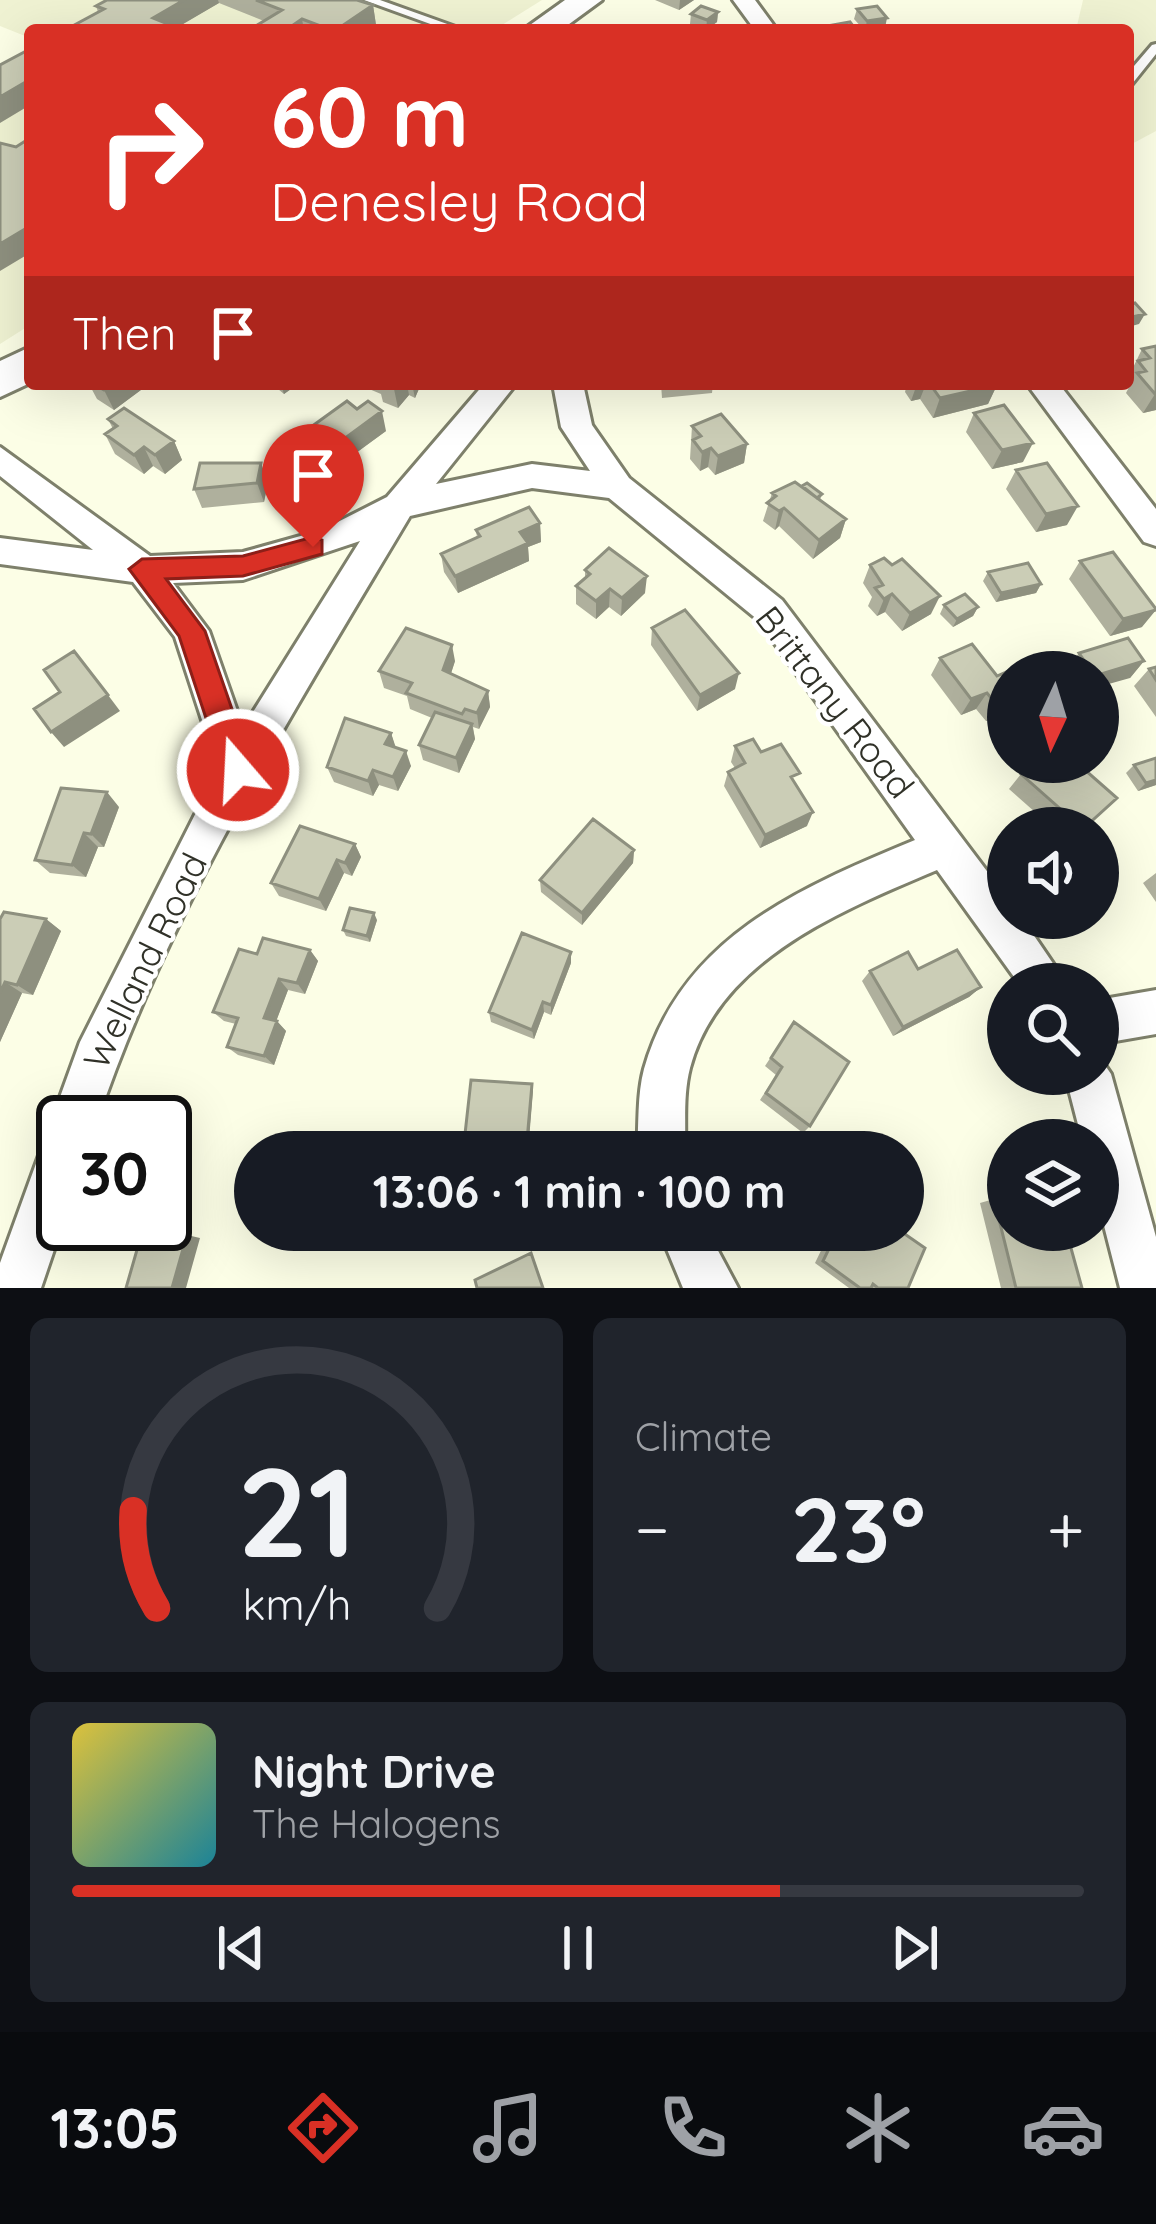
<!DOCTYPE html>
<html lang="en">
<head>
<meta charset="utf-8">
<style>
  body { margin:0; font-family:Quicksand,sans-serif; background:#20242c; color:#f1f3f6; height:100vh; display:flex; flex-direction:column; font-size:45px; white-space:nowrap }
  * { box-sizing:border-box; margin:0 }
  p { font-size:39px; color:#9ea1a6 }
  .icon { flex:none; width:66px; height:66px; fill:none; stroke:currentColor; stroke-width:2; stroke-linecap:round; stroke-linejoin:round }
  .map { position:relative; height:1288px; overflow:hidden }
  .details { display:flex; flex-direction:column; gap:30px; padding:30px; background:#0d0f14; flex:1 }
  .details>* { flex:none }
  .guide { position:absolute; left:24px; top:24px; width:1110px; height:366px; border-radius:12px; box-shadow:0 12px 48px #0002; background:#d93025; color:#fff; overflow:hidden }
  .needle { width:78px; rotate:184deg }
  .controls { position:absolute; left:987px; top:651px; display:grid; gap:24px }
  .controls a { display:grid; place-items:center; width:132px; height:132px; border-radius:50%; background:#171b24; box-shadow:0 12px 48px #0002; font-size:60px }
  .speed { position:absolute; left:36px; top:1095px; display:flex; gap:24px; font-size:60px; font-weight:700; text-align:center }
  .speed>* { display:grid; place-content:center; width:156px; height:156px; border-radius:50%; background:#171b24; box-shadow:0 12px 48px #0002; line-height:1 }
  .speed .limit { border:6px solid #111; border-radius:18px; background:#fff; color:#111 }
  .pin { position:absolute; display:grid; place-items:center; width:102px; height:102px; color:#fff; margin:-123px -51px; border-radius:50% 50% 50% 0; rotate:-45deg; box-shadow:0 0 12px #0007 }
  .pin .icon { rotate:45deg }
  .me { position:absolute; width:132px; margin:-66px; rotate:341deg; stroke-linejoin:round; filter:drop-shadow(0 0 9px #0008) }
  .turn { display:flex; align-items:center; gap:42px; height:252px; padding:0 48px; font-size:54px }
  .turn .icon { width:156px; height:156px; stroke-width:2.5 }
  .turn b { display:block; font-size:84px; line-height:102px }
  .then { display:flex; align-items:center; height:114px; padding:0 48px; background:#0003; gap:24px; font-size:45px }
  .big { font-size:90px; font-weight:700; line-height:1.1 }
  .details .widget { flex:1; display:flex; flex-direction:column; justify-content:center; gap:18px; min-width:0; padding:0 42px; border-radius:18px; background:#20242c }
  .details .dial { align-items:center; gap:0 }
  .dial svg { height:312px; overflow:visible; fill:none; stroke:#363941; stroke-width:7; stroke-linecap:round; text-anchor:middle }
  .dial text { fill:#f1f3f6; stroke:none }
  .song { display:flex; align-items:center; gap:36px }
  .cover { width:144px; height:144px; border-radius:18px; background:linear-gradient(135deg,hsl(50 70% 55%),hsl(190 70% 35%)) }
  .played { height:12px; border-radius:6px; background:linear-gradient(90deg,#d93025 70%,#363941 70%) }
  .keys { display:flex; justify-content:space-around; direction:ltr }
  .heat { display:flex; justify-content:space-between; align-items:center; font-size:66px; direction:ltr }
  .details .tiles { flex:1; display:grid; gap:30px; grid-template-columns:1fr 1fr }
  .widget:last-child { grid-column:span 2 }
  .trip { position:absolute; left:234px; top:1131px; width:690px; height:120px; border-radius:60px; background:#171b24; box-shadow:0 12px 48px #0002; font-weight:700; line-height:120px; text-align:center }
  .menu { display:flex; height:192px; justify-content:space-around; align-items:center; background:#090b0e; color:#9ea1a6 }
  .menu .icon { width:84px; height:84px }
  .menu .on { color:#d93025 }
  .menu b { font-size:54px; color:#f1f3f6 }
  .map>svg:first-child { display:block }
  .built { fill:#eff2d2 }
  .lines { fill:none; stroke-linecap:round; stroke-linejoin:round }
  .service-casing { stroke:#7e806b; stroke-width:6 }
  .minor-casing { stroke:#7e806b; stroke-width:6 }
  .secondary-casing { stroke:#7e806b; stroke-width:6 }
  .service { fill:#fff; fill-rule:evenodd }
  .minor { fill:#fff; fill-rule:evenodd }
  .secondary { fill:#fff; fill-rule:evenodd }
  .wall { fill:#afb09d }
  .shaded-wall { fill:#8e907f }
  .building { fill:#cbcdb6; stroke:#8e907f; stroke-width:3 }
  .route { fill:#d93025; stroke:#8d1f18; stroke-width:3 }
  .labels { text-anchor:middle; stroke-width:9; stroke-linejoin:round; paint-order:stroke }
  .street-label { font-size:36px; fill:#303128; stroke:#fff }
</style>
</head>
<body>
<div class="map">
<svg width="1156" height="1288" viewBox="0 0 1156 1288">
  <rect width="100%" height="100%" fill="#fcfee6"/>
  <path class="built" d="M0,0H542L494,30H30V38L0,26Z
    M1083,0H1156V131L1128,146V30H1076Z
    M30,63V325L0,344V82Z"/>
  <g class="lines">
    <g class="service-casing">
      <path id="service" d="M364,0H380L464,30H447Z
        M1156,44V54L1132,84L1128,85V73L1152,45Z"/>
    </g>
    <g class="minor-casing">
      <path id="minor" d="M733,0H755L777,30H755Z
        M484,384H516L436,484L532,464L590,471L561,427L553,384H583L592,425L629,478L782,600L1008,899V918H1022L1067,984H1019L937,870C843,910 719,959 690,1068C683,1095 686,1124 685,1152H637C639,1125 637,1095 644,1069C681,938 799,888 915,840L758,620L609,498L532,488L410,516C297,706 167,912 97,1122H63V1223L41,1288H0V1263L46,1136L55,1133L51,1122L80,1042L218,769L175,637L133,582L0,564V538L93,550L0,476V447L150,556L243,552L322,530L387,497ZM360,541L243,728L209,631L173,583L243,580Z
        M1027,384H1059L1156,509V546L1144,542Z
        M1156,990V1034L1098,1044V1000Z
        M1098,1055L1111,1074L1156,1237V1288H1120L1098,1202V1140H1082L1065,1074H1098Z
        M659,1230H707L738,1288H683Z"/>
    </g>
    <g class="secondary-casing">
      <path id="secondary" d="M565,0H602L561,30H523Z
        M30,347V383L0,397V361Z"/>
    </g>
    <use href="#service" class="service"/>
    <use href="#minor" class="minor"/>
    <use href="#secondary" class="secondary"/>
  </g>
  <path class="wall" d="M107,0H357L373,5L376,25L369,30H249L264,21L219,3L177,27L98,12L96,6Z
    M655,0H694L679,10Z
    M857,9L885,28L864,30L854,19Z
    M718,12L717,22L706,30L690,24L691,14Z
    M1156,346V410L1143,413L1126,393L1130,385L1128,378L1142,349Z
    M89,384H149L114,410L97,399Z
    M272,384H298L284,394Z
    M362,384H421L415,398L409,395L398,408L383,402L381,394L362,386Z
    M661,384H713L712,393L662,398Z
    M907,384L997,385L988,404L933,418L920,399L911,401L905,392Z
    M974,413L1023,462L992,469L966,432Z
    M108,419L174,441L182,460L165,474L153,466L144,474L115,454L105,434L113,429Z
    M692,426L747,444L744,463L715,475L708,467L700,471L690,459Z
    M386,431L334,469L310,451L304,432Z
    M1016,470L1067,525L1036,532L1006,489Z
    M268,482L264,502L202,508L194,489Z
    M802,486L822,494L820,500L846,519L840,538L813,559L779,526L775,530L763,521L772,493Z
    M540,523L541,542L528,547L529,561L458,593L444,572L441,554L477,538L476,530Z
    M1080,561L1142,627L1110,636L1069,579Z
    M870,565L931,614L902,631L885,612L877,616L868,606L872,597L863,583Z
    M585,570L645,593L621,616L609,607L596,619L576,604V586L585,579Z
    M988,572L1041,584L1036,593L996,602L983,581Z
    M944,605L978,607L973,616L953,627L940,614Z
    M652,628L735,689L697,711L651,645Z
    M1079,653L1144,661L1130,678L1098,672H1068L1067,669Z
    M940,658L997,676L1008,672V712L986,721L976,709L961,715L931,675Z
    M455,661L451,673L488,691L490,707L479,729L473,727L475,739L459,773L423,760L419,745L432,718L410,709L407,696L384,688L379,671Z
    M1156,667V717L1134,686L1149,669Z
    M391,733L395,747L411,766L398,791L379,785L373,796L334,782L327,767Z
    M735,746L761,752L807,826L760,848L724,786L728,772L735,768L731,762Z
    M1156,758V785L1138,791L1126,773L1134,765Z
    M1021,774L1086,828H1053L1009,789Z
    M119,807L104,847H98L86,877L50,873L35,860Z
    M355,844L361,857L352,876L344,873L326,911L279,896L271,883Z
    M634,850L633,863L582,925L541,892L540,880Z
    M1156,873V902L1143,883Z
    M0,919H46L61,931L33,995L22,993L0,1042Z
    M377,920L370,942L346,936L343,930Z
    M310,950L318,961L305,994L288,990L276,1021L286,1031L274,1065L238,1055L227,1047L236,1024L224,1021L213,1012L257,954Z
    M571,963L551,1015L544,1012L534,1039L491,1022L489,1012Z
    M918,969L981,987L969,997L893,1036L862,981L870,971Z
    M794,1022L810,1126L803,1133L760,1100L776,1075L765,1066Z
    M994,1199L1082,1288H1001L980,1203Z
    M831,1230H899L908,1288H849L815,1263Z"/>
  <path class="shaded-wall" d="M184,0H218L219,3L173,30L153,18Z
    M680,0H694L679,10Z
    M373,5L376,25L369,30H336Z
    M718,12L717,22L706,30L707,20Z
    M887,18L885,28L865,30L867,21Z
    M302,19L304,30H286Z
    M24,83L30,96V105L0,123V97Z
    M30,226V253L0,271V244Z
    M1145,314L1139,324L1128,327V318Z
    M113,384H149L114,410L104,390Z
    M281,384H298L284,394Z
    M399,384H407L409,395L398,408L394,389Z
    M412,384H421L415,398Z
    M917,384H926L920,399L911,401Z
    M997,385L988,404L933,418L940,398Z
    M1156,393V410L1143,413L1155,394Z
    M382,411L386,431L334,469L329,450Z
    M174,441L182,460L165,474L155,455Z
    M1033,443L1023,462L992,469L1002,450Z
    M747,444L744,463L715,475L718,456Z
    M144,447L153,466L144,474L134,455Z
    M711,448L708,467L700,471L702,452Z
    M261,463L268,482L264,502L257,483Z
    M1078,506L1067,525L1036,532L1046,514Z
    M784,508L779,526L775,530L779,511Z
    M846,519L840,538L813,559L819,540Z
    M540,523L541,542L528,547L529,561L458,593L455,576L520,532Z
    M647,576L645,593L621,616L622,598Z
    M1041,584L1036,593L996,602L1001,593Z
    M610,589L609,607L596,619V601Z
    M892,594L885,612L877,616L884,599Z
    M940,596L931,614L902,631L910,613Z
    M978,607L973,616L953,627L957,619Z
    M1156,610L1142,627L1110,636L1123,619Z
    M452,645L455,661L447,686L443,670Z
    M1144,661L1130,678L1098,687V675Z
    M739,673L735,689L697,711L700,695Z
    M488,691L490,707L479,729L477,713Z
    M987,693L976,709L961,715L971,699Z
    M108,695L120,711L64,747L51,732Z
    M1008,700V712L986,721L997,705Z
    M472,724L475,739L459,773L456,758Z
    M391,733L396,748L385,744Z
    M406,751L411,766L398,791L393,777Z
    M373,770L379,785L373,796L368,781Z
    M1156,780V785L1138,791L1146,783Z
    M107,792L119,807L104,847L91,834Z
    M813,812L807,826L760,848L765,835Z
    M84,833L98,847L86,877L72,865Z
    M355,844L361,857L352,876L345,863Z
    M634,850L633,863L582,925V913Z
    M337,860L344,873L326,911L319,899Z
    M374,913L377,920L370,942L367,936Z
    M46,919L61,931L33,995L17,985Z
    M310,950L318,961L305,994L297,983Z
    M571,952V963L551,1015V1005Z
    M279,979L288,990L274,1027L264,1018Z
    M5,982L22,993L0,1042V993Z
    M981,987L969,997L893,1036L903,1027Z
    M543,1002L544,1012L534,1039L532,1030Z
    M277,1021L286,1031L274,1065L264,1056Z
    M532,1084L533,1091L528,1152H526Z
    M187,1235L200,1238L186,1288H172Z"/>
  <path class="building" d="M107,0H184L153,18L183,30H65L104,9L96,6Z
    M256,0H357L373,5L336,30H331L302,19L286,30H249L282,10Z
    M701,6L718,12L707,20L691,14Z
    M877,6L887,18L867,21L857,9Z
    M850,22L856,30H830L827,26Z
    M30,49V86L24,83L0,97V65Z
    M30,138V226L0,244V143L16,147Z
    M1135,303L1145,314L1128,318V305Z
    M1156,346V393L1155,394L1137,373L1146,371L1138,361L1150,358L1142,349Z
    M94,384H113L104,390Z
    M930,384H996L997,385L940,398Z
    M347,401L357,409L368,401L382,411L329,450L304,432Z
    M1004,405L1033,443L1002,450L974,413Z
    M124,408L174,441L155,455L144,447L134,455L105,434L117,426L108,419Z
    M721,414L747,444L718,456L711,448L702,452L693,440L701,436L692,426Z
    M200,463H261L257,483L194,489Z
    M1047,463L1078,506L1046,514L1016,470Z
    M795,482L846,519L819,540L784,508L779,511L767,503L776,496L772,493Z
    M807,483L822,494L817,498L802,486Z
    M529,507L540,523L520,532L528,543L455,576L441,554L480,536L476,530Z
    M609,548L647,576L622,598L610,589L596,601L576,586L590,574L585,570Z
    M1113,552L1156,609V610L1123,619L1080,561Z
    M884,558L892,565L902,559L940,596L910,613L892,594L884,599L875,588L883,585L870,565Z
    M1028,563L1041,584L1001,593L988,572Z
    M965,594L978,607L957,619L944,605Z
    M685,610L739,673L700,695L652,628Z
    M406,628L452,645L443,670L488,691L477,713L465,709L462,714L406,693L412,683L379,671Z
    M1128,638L1144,661L1098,675V672H1092L1079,653Z
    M972,644L997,676L1029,662L1037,672H1008V700L997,705L987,693L971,699L940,658Z
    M74,651L108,695L51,732L34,709L60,692L44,670Z
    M1156,667V680L1149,669Z
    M435,712L472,724L456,758L419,745Z
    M345,718L391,733L385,744L406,751L393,777L373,770L368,781L327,767Z
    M753,739L761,752L781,744L800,773L791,777L813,812L765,835L728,772L745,763L735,746Z
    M1156,758V780L1146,783L1134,765Z
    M1035,762H1076L1117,798L1084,828H1082L1021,774Z
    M61,788L107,792L91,834L84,833L72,865L35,860Z
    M593,819L634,850L582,913L540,880Z
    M300,826L355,844L345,863L337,860L319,899L271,883Z
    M350,908L374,913L367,936L343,930Z
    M4,912L46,919L17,985L5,982L0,993V919Z
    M522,933L571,952L551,1005L543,1002L532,1030L489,1012Z
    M263,938L310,950L297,983L279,979L264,1018L277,1021L264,1056L227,1047L238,1018L213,1012L239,949L257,954Z
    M957,950L981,987L903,1027L870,971L908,952L918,969Z
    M794,1022L849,1062L810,1126L766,1093L782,1067L771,1058Z
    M471,1080L532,1084L526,1152H463Z
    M1008,1198V1230H1066L1082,1288H1016L994,1199Z
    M143,1229L187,1235L172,1288H126Z
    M838,1230H899L925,1248L908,1288H878L873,1284L871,1288H860L823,1261Z
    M531,1253L543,1288H477L475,1280Z"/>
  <path class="route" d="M313,537L322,540V554L243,576L166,579L205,631L253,770L238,784L223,770L179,636L129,569L142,559L243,556Z"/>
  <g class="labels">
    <g class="street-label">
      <text transform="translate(835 702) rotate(52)" y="13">Brittany Road</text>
      <text transform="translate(145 961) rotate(-64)" y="13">Welland Road</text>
    </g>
  </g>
</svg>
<div class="controls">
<a><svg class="needle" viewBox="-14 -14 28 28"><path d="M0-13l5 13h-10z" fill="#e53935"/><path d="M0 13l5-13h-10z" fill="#9ea1a6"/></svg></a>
<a><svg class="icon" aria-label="sound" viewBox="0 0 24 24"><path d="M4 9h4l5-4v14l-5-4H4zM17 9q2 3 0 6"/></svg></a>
<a><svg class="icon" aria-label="search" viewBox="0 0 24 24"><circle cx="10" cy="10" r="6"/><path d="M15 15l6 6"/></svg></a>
<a><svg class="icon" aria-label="layers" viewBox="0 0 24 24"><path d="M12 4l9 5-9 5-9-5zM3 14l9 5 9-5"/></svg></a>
</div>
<div class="speed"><div class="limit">30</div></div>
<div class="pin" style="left:313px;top:547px;background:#d93025"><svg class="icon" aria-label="arrive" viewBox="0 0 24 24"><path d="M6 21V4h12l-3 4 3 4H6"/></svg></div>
<svg class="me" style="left:238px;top:770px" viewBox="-20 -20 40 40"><circle r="17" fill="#d93025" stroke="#fff" stroke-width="3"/><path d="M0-11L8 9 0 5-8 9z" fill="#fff"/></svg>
<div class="trip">13:06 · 1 min · 100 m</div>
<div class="guide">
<div class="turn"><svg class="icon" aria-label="right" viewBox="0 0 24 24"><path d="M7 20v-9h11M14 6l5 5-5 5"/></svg><div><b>60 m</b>Denesley Road</div></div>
<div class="then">Then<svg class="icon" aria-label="arrive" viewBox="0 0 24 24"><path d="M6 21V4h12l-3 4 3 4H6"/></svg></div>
</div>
</div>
<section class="details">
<div class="tiles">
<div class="widget dial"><svg viewBox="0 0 100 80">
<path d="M14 69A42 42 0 1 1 86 69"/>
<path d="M14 69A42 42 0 0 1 8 44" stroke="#d93025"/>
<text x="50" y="56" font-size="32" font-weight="700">21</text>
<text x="50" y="72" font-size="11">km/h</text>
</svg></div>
<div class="widget"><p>Climate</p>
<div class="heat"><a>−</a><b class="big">23°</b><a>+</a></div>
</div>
<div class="widget">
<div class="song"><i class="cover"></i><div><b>Night Drive</b><p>The Halogens</p></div></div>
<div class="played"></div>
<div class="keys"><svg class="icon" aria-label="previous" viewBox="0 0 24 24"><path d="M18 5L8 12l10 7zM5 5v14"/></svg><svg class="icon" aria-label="pause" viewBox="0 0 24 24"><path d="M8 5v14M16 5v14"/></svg><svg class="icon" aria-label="next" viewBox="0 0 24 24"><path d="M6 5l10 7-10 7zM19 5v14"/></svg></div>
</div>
</div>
</section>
<nav class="menu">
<b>13:05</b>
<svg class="icon on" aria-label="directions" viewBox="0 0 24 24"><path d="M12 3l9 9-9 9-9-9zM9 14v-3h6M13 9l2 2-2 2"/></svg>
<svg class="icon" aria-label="music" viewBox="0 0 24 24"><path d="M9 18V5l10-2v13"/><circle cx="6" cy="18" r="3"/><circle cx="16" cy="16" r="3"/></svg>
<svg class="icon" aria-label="phone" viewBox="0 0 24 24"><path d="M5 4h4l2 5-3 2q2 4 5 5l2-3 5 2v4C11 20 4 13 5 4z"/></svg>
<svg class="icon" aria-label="climate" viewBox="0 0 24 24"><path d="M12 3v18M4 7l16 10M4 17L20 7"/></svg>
<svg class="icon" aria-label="car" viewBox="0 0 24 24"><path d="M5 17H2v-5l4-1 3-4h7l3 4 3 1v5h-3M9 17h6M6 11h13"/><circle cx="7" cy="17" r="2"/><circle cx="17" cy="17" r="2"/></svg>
</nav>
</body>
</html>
